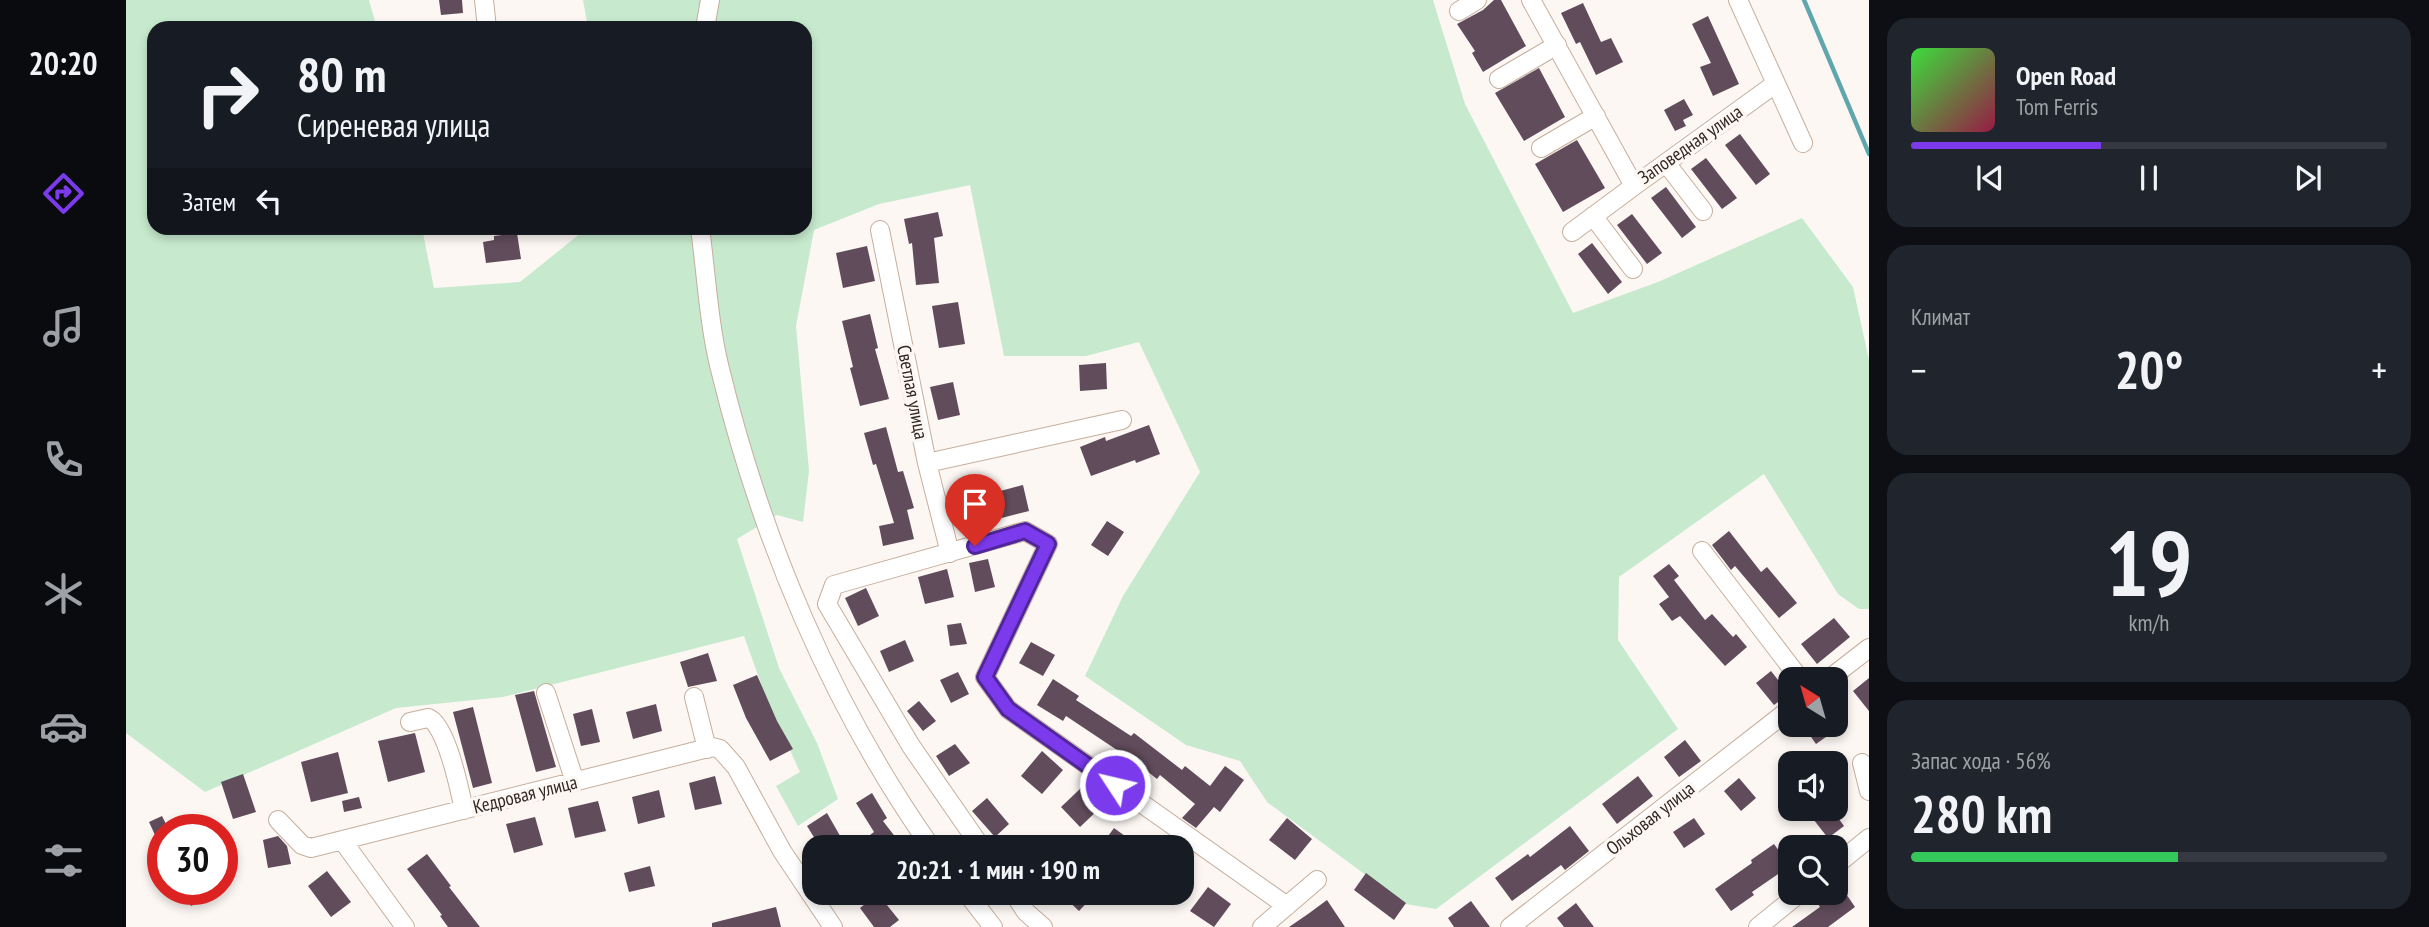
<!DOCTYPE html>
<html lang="ru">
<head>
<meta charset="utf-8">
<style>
  body { margin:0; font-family:"PT Sans Narrow",sans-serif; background:#20242c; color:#f1f3f6; height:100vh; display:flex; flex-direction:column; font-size:26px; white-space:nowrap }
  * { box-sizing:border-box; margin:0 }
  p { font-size:23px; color:#9ea1a6 }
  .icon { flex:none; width:38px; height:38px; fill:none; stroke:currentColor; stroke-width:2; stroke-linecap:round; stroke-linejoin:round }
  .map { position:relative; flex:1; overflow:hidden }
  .side { display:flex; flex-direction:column; gap:18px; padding:18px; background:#0d0f14; width:560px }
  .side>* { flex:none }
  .hud { position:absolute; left:21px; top:21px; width:665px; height:214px; border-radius:21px; box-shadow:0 4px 10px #0003; background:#171b24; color:#f1f3f6; overflow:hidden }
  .needle { width:46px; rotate:323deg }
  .controls { position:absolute; left:1652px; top:667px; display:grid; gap:14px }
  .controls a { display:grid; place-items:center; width:70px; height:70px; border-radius:14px; background:#171b24; box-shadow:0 4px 10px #0003; font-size:35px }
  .speed { position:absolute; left:21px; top:814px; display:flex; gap:14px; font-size:35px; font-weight:700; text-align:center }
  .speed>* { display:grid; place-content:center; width:91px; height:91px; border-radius:50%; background:#171b24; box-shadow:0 4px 10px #0003; line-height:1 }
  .speed .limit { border:10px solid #d22; background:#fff; color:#111 }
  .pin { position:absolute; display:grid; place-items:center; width:60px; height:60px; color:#fff; margin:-72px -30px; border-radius:50% 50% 50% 0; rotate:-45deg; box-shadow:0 0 7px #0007 }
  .pin .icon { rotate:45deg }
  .me { position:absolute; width:77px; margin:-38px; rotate:305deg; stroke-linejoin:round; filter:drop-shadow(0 0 5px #0008) }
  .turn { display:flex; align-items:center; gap:24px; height:147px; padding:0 35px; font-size:32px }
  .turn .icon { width:91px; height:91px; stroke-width:2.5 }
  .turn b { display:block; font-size:49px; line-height:60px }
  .then { display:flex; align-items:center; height:66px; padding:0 35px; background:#0003; gap:14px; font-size:26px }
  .big { font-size:52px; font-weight:600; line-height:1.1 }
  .side .card { flex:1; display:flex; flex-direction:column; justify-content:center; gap:10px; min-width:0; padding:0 24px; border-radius:21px; background:#20242c }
  .side .dial { align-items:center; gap:0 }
  .dial b { font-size:91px; line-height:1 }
  .song { display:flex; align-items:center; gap:21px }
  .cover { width:84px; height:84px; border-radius:10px; background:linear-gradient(135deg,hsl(120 70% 55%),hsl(340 70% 35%)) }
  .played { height:7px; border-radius:4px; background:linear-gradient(90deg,#7c3aed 40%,#363941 40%) }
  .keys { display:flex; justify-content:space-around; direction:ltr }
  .heat { display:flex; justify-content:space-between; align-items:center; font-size:38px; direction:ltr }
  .charge { height:10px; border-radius:5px; background:linear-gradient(90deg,#34c759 56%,#363941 0) }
  .trip { position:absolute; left:676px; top:835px; width:392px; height:70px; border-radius:21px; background:#171b24; box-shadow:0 4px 10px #0003; font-weight:600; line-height:70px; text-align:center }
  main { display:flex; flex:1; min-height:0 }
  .tab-bar { display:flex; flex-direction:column; width:126px; justify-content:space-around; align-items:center; background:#090b0e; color:#9ea1a6 }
  .tab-bar .icon { width:49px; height:49px }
  .tab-bar .active { color:#7c3aed }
  .tab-bar b { font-size:32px; color:#f1f3f6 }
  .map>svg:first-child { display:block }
  .green { fill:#c7eace }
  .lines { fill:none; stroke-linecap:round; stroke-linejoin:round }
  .stream { stroke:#5fa7ac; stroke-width:4.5 }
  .building { fill:#614c5b }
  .minor-casing { stroke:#c6ae9c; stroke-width:20 }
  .minor { stroke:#fff; stroke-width:18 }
  .route-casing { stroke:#51269a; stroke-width:18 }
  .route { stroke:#7c3aed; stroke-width:12 }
  .labels { text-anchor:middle; stroke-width:7; stroke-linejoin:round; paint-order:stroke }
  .street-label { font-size:19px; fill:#312821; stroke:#fcf7f3 }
</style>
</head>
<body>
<main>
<nav class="tab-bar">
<b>20:20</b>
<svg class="icon active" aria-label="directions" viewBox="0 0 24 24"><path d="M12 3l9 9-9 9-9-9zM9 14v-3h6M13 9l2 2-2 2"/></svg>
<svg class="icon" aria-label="music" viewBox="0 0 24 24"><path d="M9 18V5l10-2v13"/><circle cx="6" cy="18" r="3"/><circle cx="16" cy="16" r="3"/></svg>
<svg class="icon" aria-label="phone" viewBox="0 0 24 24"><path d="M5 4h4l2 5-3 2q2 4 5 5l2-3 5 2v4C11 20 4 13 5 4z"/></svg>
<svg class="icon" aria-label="climate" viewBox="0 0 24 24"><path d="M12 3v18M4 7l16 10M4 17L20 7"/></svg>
<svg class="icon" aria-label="car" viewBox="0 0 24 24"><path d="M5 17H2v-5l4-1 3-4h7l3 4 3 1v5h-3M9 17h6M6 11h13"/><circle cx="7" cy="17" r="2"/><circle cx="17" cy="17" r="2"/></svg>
<svg class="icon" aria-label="filters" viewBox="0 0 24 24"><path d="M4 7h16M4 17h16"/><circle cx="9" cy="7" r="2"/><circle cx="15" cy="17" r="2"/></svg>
</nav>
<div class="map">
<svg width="1743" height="927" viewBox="0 0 1743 927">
  <rect width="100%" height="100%" fill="#fcf7f3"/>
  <path class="green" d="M0,0H243L251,28H28V228H296L308,288L394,282L461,228H679V28H462L457,0H1307L1339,104L1447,313L1532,282L1676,218L1727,287L1743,360V609H1733L1712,594L1638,474L1493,577L1492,640L1552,729L1310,909L1279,904L1141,802L1114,761L1060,745L959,676L997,596L1074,472L1013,342L960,356H878L844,185L753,204L688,230L670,326L683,471L677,522L651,515L611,539L653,668L691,743L712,799L672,826L650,786L674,772L642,703L618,636L377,697L270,708L79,792L0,733Z"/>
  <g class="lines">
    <path class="stream" d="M1678,0L1743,154"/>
  </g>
  <path class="building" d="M313,0H336L337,13L315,15Z
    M1368,0H1375L1400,46L1357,72L1346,53L1349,51L1331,24L1357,10Z
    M1457,3L1475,42L1485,38L1497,62L1470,75L1454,42L1450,44L1435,13Z
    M1582,16L1613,84L1587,96L1574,67L1585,63L1566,24Z
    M1413,68L1439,117L1398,141L1369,93Z
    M1558,99L1567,115L1557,120L1560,126L1549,131L1538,110Z
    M1614,134L1644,174L1630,185L1599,145Z
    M1451,140L1479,188L1437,212L1409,164Z
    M1580,158L1611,198L1596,209L1565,169Z
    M1540,187L1570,227L1556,238L1525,198Z
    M812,212L817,236L808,238L813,283L790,285L786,243L783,244L778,219Z
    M1506,214L1536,253L1521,264L1491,225Z
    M391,233L395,259L360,263L357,242L368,240V236Z
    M1466,243L1496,282L1482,294L1452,254Z
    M741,246L749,281L717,288L710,253Z
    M832,302L839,344L813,348L806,306Z
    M744,314L752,348L749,349L763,399L734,406L724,368L727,367L716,321Z
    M980,363L981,389L954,391L953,365Z
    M827,382L834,415L812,420L804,387Z
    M1023,425L1034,454L1010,463L1009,460L965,476L954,447L979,437L980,441Z
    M760,427L772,472L777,471L788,508L781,510L788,539L757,546L753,526L768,523L750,464L747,465L738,433Z
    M897,485L903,511L833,529L826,504Z
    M981,521L998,532L982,556L965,545Z
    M1603,531L1635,572L1641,567L1671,603L1653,618L1609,566L1605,570L1586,545Z
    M862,559L869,587L849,592L843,563Z
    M1543,564L1553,576L1548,580L1579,620L1586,614L1607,637L1610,634L1621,647L1599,666L1554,616L1546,621L1533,604L1543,597L1527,576Z
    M821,569L828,597L799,604L792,577Z
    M740,588L753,616L732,626L719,598Z
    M1708,618L1724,637L1691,664L1675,644Z
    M835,623L841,644L824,646L821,625Z
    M779,640L788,661L763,672L754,651Z
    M905,642L929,655L917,676L893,663Z
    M582,653L591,681L562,687L554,662Z
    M1645,671L1663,694L1648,705L1630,683Z
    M832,672L843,694L825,703L814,680Z
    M631,675L651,721L667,749L644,761L620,718L607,685Z
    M1743,678V711L1727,691Z
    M927,679L953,696L950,700L1005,736L1008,733L1056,770L1059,766L1084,786L1099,766L1118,780L1094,812L1088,807L1070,828L1056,818L1069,804L1034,775L1031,779L1007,760L997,773L985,764L994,752L940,716L937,721L911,705Z
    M408,691L430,767L410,772L389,695Z
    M793,701L810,721L797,731L781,711Z
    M530,704L536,731L507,739L500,712Z
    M347,707L366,783L347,788L327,712Z
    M466,709L474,742L455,746L447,714Z
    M1676,724H1701L1707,732L1690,744Z
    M289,733L299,772L262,782L252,741Z
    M1559,740L1575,761L1553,777L1538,757Z
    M829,744L844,763L823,776L810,756Z
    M916,751L937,770L916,794L895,776Z
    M212,752L222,793L185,802L175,762Z
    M117,774L130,812L107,819L95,782Z
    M589,776L596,804L569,810L563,783Z
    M1512,776L1527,796L1491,824L1476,804Z
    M1613,778L1630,798L1615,811L1598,791Z
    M955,788L974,808L954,827L935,807Z
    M533,790L539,817L512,824L506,797Z
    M746,793L761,818L757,821L777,847H752L744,835L748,832L730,803Z
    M233,797L236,808L218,812L216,801Z
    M861,798L883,824L869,837L846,811Z
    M472,801L480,831L449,838L442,808Z
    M1693,808H1705L1718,826L1702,838L1684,815Z
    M701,813L717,841L706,847H694L681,826Z
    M36,816L42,828L29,835L23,822Z
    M409,817L417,845L388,853L380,824Z
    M1161,818L1186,839L1169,860L1143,840Z
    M1568,818L1579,834L1558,848L1547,832Z
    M1444,826L1463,851L1439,870L1435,865L1386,901L1369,878L1402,854L1404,857Z
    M988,828L1014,847H974Z
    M152,836L161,846L165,864L142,868L137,840Z
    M1648,844L1664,866L1626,892L1628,895L1605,911L1589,889L1626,863L1625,860Z
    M301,854L325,886L323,887L354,927H322L314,916L316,915L281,869Z
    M524,866L529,886L503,892L498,873Z
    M201,871L225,902L205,917L182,886Z
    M1240,873L1280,903L1268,920L1228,890Z
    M1714,885L1729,907L1702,927H1666L1694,907L1691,902L1704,892H1710V888Z
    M1082,887L1105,904L1088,927L1064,911Z
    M56,889H76L81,898L65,906Z
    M933,892H971L953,911Z
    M752,894L773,920L764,927H748L734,908Z
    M1201,900L1219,927H1163L1182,914Z
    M1345,901L1364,927H1328L1322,918Z
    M1450,903L1468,927H1438L1431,918Z
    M650,907L655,927H586V923Z"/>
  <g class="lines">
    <g class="minor-casing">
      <path id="minor" d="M358,0L361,28
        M1405,0L1508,186L1649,84
        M1612,0L1677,143
        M1333,11L1351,0
        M579,28L584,0
        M1373,79L1431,45
        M1415,148L1470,116
        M1540,163L1577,211
        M1467,216L1507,269
        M574,228C580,272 583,326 594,369C635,538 705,705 805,847
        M754,230L801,463L824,553
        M1446,232L1508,186
        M801,463L996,420
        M1576,551L1674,679
        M1703,679L1743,648
        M420,693L449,782
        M568,697L581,749
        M284,722L302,718C320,723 334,791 338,810
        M1736,763L1743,791
        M152,820L176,845L185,848L586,747L594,749L610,767L656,851L707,927
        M216,840L279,927
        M855,847L785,746L701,604L708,585L899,531L922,544L859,677L882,709L1161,906
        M1710,865L1743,838
        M840,892L867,927
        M887,892L900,912L917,927
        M1136,927L1191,880
        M1384,927L1664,709
        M1632,927L1675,892"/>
    </g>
    <use href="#minor" class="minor"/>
  </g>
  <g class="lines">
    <g class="route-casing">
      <path id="route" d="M849,546L899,531L922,544L859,677L882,709L989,785"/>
    </g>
    <use href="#route" class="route"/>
  </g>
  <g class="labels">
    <g class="street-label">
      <text transform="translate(1564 144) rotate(-35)" y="7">Заповедная улица</text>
      <text transform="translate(787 392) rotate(79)" y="7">Светлая улица</text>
      <text transform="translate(399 794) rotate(-14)" y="7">Кедровая улица</text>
      <text transform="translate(1524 818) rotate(-38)" y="7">Ольховая улица</text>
    </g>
  </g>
</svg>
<div class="controls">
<a><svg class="needle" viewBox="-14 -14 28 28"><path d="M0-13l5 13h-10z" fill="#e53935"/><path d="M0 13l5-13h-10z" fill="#9ea1a6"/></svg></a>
<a><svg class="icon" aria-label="sound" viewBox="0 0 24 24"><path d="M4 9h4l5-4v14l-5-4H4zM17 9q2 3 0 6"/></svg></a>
<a><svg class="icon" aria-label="search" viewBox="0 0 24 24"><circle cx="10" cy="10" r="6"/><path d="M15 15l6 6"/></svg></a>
</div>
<div class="speed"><div class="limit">30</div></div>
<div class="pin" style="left:849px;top:546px;background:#d93025"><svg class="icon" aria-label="arrive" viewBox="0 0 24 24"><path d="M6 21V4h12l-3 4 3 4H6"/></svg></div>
<svg class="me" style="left:989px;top:785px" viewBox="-20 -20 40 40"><circle r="17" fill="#7c3aed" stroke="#fff" stroke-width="3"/><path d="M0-11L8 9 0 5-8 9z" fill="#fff"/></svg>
<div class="trip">20:21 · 1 мин · 190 m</div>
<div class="hud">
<div class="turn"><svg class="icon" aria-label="right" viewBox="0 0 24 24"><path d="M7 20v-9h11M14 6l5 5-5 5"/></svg><div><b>80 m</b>Сиреневая улица</div></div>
<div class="then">Затем<svg class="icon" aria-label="left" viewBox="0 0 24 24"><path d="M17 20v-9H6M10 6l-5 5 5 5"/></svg></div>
</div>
</div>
<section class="side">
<div class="card">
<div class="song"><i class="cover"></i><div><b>Open Road</b><p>Tom Ferris</p></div></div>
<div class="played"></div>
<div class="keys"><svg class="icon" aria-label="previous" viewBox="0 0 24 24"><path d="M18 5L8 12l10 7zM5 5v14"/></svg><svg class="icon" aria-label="pause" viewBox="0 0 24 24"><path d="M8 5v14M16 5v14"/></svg><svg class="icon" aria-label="next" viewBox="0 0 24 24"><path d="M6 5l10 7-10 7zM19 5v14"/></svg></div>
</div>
<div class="card"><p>Климат</p>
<div class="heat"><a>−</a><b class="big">20°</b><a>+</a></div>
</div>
<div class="card dial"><b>19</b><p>km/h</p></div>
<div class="card"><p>Запас хода · 56%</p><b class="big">280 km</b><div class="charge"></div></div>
</section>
</main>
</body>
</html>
